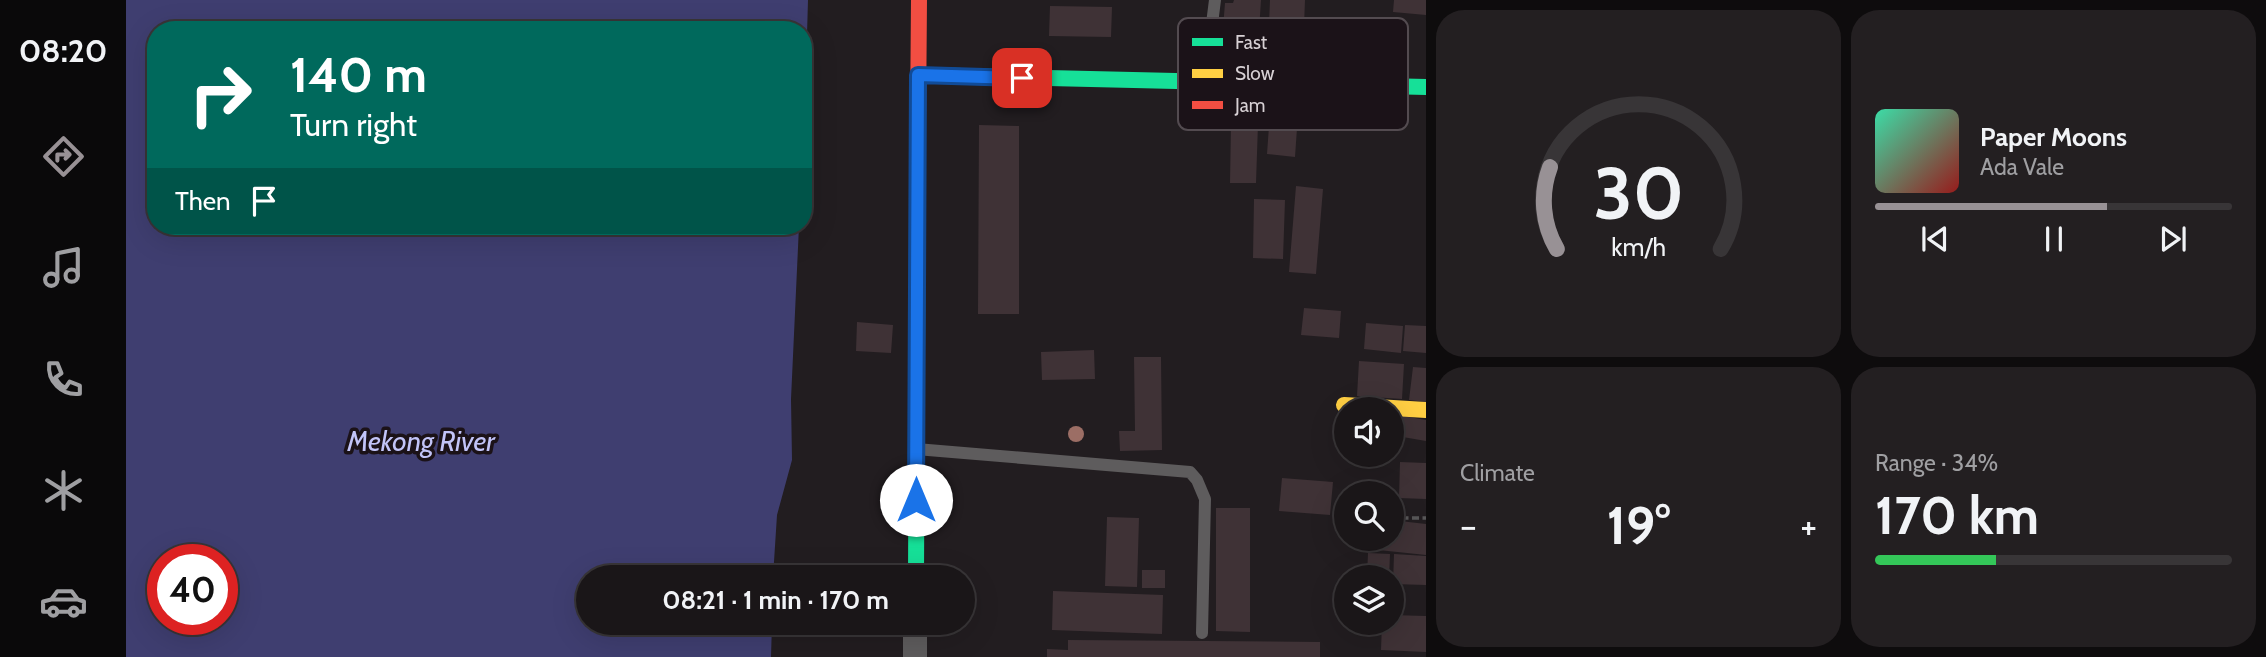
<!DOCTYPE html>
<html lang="en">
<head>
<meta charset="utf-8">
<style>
  body { margin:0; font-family:Cabin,sans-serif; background:#231f21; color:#f1f3f6; height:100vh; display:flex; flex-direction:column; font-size:26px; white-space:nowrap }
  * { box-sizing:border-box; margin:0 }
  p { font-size:23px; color:#9f9fa2 }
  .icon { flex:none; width:38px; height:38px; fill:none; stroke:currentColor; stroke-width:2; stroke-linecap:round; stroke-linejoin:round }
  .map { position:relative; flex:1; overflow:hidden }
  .panel { display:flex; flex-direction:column; gap:10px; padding:10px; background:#0e0c0d; width:840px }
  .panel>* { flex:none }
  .hud { position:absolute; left:21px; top:21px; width:665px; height:214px; border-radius:28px; box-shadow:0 7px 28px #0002,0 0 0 2px #383537; background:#00695c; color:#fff; overflow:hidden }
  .tools { position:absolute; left:1208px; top:397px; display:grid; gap:14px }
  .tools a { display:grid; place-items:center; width:70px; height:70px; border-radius:50%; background:#1a1618; box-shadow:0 7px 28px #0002,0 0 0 2px #383537; font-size:35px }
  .speed { position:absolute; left:21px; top:544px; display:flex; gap:14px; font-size:35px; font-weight:700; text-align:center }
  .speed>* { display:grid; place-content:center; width:91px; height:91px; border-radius:50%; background:#1a1618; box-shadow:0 7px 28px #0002,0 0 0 2px #383537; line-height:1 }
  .speed .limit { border:10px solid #d22; background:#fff; color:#111 }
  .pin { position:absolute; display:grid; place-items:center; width:60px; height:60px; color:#fff; margin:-30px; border-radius:14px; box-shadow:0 4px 10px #0006 }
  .me { position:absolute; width:77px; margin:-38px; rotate:0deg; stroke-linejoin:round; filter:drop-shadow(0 0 5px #0008) }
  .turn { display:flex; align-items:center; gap:24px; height:147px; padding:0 28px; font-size:32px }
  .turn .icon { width:91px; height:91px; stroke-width:2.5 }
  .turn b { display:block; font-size:49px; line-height:60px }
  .then { display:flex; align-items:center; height:66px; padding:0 28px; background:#0003; gap:14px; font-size:26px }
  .big { font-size:52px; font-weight:700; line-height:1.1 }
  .panel .card { flex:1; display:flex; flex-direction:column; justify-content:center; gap:10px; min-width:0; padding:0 24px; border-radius:28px; background:#231f21 }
  .panel .dial { align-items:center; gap:0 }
  .dial svg { height:182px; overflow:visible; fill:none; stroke:#383537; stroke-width:7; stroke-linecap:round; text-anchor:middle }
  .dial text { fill:#f1f3f6; stroke:none }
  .song { display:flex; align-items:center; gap:21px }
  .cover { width:84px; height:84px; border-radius:10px; background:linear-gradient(135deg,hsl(160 70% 55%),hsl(0 70% 35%)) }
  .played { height:7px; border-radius:4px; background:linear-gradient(90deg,#989195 65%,#383537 65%) }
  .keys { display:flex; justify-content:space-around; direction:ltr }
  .heat { display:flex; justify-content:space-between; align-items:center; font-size:38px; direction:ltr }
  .charge { height:10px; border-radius:5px; background:linear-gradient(90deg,#34c759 34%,#383537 0) }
  .panel .tiles { flex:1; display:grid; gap:10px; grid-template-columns:repeat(2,1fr) }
  .trip { position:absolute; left:450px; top:565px; width:399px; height:70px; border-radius:35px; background:#1a1618; box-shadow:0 7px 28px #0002,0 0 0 2px #383537; font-weight:700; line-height:70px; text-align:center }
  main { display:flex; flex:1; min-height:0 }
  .dock { display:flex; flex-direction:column; width:126px; justify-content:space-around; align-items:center; background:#0a090a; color:#9f9fa2 }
  .dock .icon { width:49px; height:49px }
  .dock .current { color:#989195 }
  .dock b { font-size:32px; color:#f1f3f6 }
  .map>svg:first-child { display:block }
  .water { fill:#3f3e70; fill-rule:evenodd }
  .building { fill:#3f3236 }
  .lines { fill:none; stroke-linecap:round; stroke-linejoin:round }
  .path { stroke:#585758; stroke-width:3.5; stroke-dasharray:7 3.5; stroke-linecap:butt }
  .lane { stroke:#5e5c5d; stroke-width:12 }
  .street { stroke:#5e5c5d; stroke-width:24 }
  .fast { stroke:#16e098; stroke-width:16 }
  .slow { stroke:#ffcf43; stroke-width:16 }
  .jam { stroke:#f24e42; stroke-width:16 }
  .tree { fill:#9c6e65 }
  .route-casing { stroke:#114b97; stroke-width:18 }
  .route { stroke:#1a73e8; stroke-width:12 }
  .labels { text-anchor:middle; stroke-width:7; stroke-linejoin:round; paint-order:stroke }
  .water-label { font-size:28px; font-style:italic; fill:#c2c4f8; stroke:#1b1218 }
  .key { fill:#1b1218; stroke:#534b50; stroke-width:2 }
  .key-label { font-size:19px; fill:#d7d0d4 }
</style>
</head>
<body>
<main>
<nav class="dock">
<b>08:20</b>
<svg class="icon current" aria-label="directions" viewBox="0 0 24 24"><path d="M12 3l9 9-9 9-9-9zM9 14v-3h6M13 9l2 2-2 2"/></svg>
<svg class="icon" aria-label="music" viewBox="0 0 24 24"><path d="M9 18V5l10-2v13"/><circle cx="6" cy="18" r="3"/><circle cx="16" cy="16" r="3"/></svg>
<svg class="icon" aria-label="phone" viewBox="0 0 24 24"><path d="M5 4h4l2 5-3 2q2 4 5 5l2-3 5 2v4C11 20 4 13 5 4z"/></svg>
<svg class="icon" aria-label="climate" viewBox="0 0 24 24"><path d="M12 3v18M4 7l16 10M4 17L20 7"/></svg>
<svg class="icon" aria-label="car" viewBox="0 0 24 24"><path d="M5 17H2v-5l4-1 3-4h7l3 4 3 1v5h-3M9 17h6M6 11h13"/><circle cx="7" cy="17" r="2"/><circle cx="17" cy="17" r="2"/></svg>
</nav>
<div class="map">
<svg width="1300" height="657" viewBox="0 0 1300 657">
  <rect width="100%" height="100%" fill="#221d20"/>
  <path class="water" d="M0,0H682L677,174V30H30V226H673L665,399L666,460L651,515L647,577L462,578V623H646L645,657H0ZM37,560H96V620H37Z"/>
  <path class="building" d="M1108,0H1135L1133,31L1097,28L1099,3H1107Z
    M1144,0H1179L1178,26L1143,24Z
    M1268,0H1300V15L1267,12Z
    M924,6L986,7L985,37L923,36Z
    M1105,123L1132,124L1130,183H1104Z
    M853,125L893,126V314H852Z
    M1143,126L1171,128L1169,157L1141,154Z
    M1170,186L1197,189L1190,274L1163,272Z
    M1128,199L1159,200L1157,259L1127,258Z
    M1178,308L1215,311L1213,338L1175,335Z
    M731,322L767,325L765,353L730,351Z
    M1240,323L1277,326L1275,353L1238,349Z
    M1279,325L1300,326V353L1277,351Z
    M968,350L969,379L916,380L915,352Z
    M1008,357H1035L1036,450L994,451L993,431H1009Z
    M1233,361L1278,364L1276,399L1231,396Z
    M1287,367L1300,368V402L1283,400Z
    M1265,414L1300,420V441L1265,435Z
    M1274,462L1300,463V499L1273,498Z
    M1156,478L1207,482L1204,515L1153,511Z
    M1090,508H1124V632L1090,631Z
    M981,517L1013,518L1011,587L979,586Z
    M1265,520L1300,524V555L1243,549L1244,539H1265Z
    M1242,553L1264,554L1263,578L1241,577Z
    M1268,554L1300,556V585L1267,584Z
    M1016,570H1039V588H1016Z
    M927,591L1037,595L1036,634L926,630Z
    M1265,615L1300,616V652L1255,650L1256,623H1265Z
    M942,640L1194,642V657H921V649L942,650Z"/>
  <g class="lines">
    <path class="path" d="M1214,516L1220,517
      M1265,518H1300"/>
    <path class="lane" d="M1079,79L1089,0
      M790,449L1064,472L1071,480L1079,499L1076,633"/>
    <path class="street" d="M789,657V623"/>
    <path class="fast" d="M792,75L1300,87
      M790,578L792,122"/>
    <path class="slow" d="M1218,405L1300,410"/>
    <path class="jam" d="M792,122L793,0"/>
  </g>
  <circle class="tree" cx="950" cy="434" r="8"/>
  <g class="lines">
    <g class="route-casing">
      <path id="route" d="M790,500L792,75L896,78"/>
    </g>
    <use href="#route" class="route"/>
  </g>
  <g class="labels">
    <g class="water-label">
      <text x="295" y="451">Mekong River</text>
    </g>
  </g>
  <rect x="1052" y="18" width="230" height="112" rx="10" class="key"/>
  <rect x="1066" y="38" width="31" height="8" fill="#16e098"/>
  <rect x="1066" y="69" width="31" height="9" fill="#ffcf43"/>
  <rect x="1066" y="101" width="31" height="8" fill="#f24e42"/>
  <g class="key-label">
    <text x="1109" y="49">Fast</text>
    <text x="1109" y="80">Slow</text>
    <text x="1109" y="112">Jam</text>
  </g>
</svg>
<div class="tools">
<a><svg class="icon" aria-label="sound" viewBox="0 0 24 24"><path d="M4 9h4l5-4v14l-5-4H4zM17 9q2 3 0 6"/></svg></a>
<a><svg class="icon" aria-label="search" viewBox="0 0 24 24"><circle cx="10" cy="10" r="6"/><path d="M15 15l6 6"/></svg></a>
<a><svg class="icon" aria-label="layers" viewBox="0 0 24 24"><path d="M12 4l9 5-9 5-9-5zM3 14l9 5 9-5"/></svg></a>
</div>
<div class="speed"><div class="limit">40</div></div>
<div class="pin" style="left:896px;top:78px;background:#d93025"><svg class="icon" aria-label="arrive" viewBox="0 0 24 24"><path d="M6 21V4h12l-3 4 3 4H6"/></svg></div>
<svg class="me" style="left:790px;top:500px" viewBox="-20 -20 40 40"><circle r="19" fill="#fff"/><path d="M0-13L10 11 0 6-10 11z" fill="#1a73e8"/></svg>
<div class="trip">08:21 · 1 min · 170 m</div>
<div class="hud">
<div class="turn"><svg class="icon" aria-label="right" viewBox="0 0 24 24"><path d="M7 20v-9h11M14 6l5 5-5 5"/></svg><div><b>140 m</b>Turn right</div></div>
<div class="then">Then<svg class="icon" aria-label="arrive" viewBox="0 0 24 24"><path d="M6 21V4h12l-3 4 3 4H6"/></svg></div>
</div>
</div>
<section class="panel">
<div class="tiles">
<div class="card dial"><svg viewBox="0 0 100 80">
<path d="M14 69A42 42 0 1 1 86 69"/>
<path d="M14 69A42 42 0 0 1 11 33" stroke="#989195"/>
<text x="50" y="56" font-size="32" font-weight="700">30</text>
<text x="50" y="72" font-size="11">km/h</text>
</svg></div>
<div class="card">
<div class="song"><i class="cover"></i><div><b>Paper Moons</b><p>Ada Vale</p></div></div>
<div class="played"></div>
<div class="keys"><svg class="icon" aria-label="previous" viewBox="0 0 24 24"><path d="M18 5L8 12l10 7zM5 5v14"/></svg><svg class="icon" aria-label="pause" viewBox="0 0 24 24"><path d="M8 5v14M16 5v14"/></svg><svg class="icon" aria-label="next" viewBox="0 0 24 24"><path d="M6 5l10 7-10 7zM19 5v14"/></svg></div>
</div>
<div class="card"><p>Climate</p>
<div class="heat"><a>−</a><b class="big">19°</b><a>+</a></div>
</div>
<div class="card"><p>Range · 34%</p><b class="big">170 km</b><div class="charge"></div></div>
</div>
</section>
</main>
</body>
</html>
